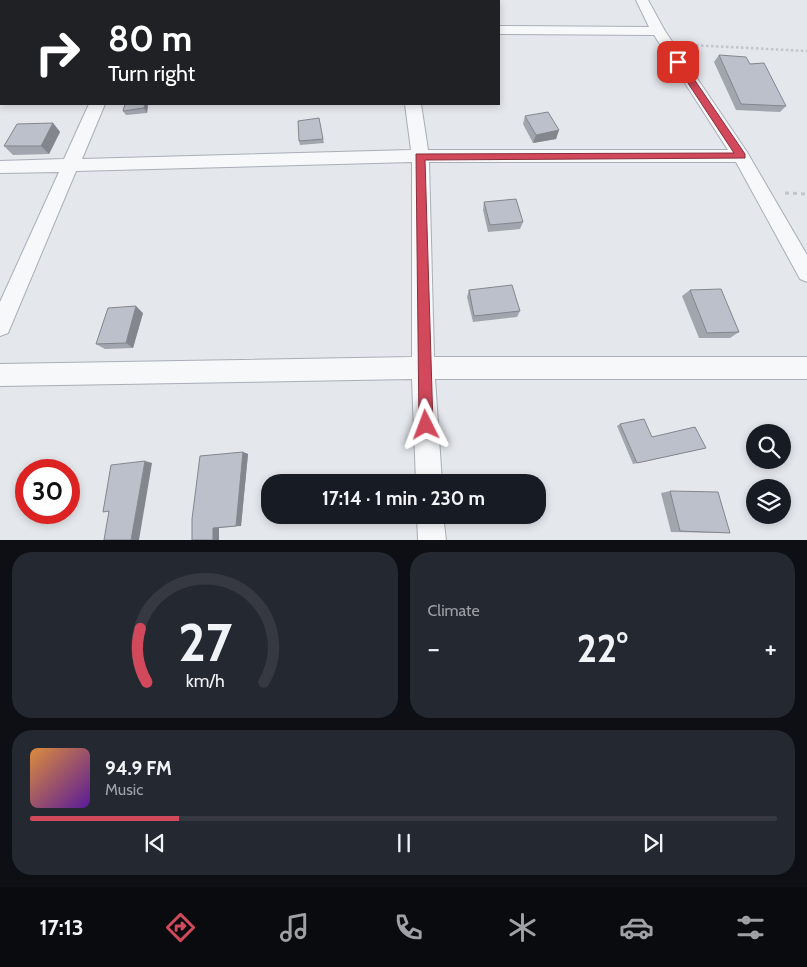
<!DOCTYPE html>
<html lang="en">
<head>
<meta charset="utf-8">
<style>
  body { margin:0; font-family:Cabin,sans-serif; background:#242831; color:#f1f3f6; height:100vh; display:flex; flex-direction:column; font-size:19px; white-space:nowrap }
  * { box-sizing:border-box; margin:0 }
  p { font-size:16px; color:#9ea1a6 }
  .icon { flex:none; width:28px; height:28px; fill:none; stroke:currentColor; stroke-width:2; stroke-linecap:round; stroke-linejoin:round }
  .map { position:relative; height:540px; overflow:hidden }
  .drawer { display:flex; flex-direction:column; gap:12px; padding:12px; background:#0d0f14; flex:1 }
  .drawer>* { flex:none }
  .hud { position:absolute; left:0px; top:0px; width:500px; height:105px; box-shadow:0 2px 8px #0003; background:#202124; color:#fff; overflow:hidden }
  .buttons { position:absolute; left:746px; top:424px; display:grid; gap:10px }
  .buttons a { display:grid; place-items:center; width:45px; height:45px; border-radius:50%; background:#171b24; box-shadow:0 2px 8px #0003; font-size:25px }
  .speed { position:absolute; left:15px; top:459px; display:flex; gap:10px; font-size:25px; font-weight:700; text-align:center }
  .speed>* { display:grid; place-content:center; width:65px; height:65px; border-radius:50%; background:#171b24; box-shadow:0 2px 8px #0003; line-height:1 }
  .speed .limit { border:8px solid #d22; background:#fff; color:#111 }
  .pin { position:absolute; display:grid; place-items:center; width:42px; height:42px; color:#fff; margin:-21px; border-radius:10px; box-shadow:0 2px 8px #0006 }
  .me { position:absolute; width:55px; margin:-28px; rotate:357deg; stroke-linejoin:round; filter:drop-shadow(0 0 4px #0008) }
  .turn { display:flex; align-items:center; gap:18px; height:105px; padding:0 25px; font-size:22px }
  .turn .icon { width:65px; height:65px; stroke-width:2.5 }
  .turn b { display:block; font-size:35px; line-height:42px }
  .big { font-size:38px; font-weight:700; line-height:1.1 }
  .drawer .card { flex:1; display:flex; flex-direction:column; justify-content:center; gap:8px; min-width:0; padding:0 18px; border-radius:20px; background:#242831 }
  .drawer .dial { align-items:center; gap:0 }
  .dial svg { height:130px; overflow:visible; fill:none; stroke:#363941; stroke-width:7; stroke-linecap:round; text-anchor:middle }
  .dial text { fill:#f1f3f6; stroke:none }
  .song { display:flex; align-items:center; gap:15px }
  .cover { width:60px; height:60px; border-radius:8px; background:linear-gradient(135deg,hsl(30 70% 55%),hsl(270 70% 35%)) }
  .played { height:5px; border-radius:2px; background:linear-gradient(90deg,#d1495b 20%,#363941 20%) }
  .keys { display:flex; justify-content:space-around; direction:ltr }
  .heat { display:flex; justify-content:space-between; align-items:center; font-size:28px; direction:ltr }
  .drawer .tiles { flex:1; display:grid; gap:12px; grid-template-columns:1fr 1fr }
  .card:last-child { grid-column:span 2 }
  .trip { position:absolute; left:261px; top:474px; width:285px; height:50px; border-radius:20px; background:#171b24; box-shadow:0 2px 8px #0003; font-weight:700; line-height:50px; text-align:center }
  .menu { display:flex; height:80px; justify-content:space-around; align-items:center; background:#090b0e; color:#9ea1a6 }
  .menu .icon { width:35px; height:35px }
  .menu .active { color:#d1495b }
  .menu b { font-size:22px; color:#f1f3f6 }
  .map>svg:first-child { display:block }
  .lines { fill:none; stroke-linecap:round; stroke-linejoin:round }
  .street-casing { stroke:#a9aeb7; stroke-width:2 }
  .path-far1 { stroke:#c2c5cb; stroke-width:2.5; stroke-dasharray:2.5 2.5; stroke-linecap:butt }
  .path { stroke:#c2c5cb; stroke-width:3; stroke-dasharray:4 4; stroke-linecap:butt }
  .street { fill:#f7f8fa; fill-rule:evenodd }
  .wall { fill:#a1a5ae }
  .shaded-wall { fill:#83868d }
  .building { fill:#bbc0ca; stroke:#83868d }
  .route { fill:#d1495b; stroke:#882f3b }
</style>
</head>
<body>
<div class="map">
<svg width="807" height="540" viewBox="0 0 807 540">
  <rect width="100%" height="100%" fill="#e4e7ec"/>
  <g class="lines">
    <g class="street-casing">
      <path id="street" d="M395,0H407V1H395Z
        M636,0H648L665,31L747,152L807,255V282L800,279L736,162H429L434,357H807V379H435L442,482H416L412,379L0,386V364L412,357V162L76,171L8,333L0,336V302L59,172L0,173V161L64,159L89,104H105L82,159L411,150L405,104H421L428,150H728L654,35L499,34V26L649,27Z
        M417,515H443L446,540H418Z"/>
    </g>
    <path class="path-far1" d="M691,45L807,51"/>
    <path class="path" d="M785,193L807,194"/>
    <use href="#street" class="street"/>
  </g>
  <path class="wall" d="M312,0H364V1H312Z
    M719,55L786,106L780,112L736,110L714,62Z
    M148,104L147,113L126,115L123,111Z
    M525,116L559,130L556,139L533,143L523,124Z
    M319,118L324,143L300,145L299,141Z
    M53,123L60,132L49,154L13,155L4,146Z
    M484,202L523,222L520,229L488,232L483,210Z
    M469,290L520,311L517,317L473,322L467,297Z
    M690,290L739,332L730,338H699L682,296Z
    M143,313L133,348L105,349L96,344Z
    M620,424L652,437L706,448L633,464L617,426Z
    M243,452L248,454L241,526L219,528V540H192Z
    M670,491L730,533L671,532L661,493Z"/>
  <path class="shaded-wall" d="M145,104H148L147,113L144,108Z
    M53,123L60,132L49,154L41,146Z
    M559,130L556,139L533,143L536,135Z
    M136,306L143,313L133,348L126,343Z
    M243,452L248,454L241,526H236Z
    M145,461L152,463L139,540H131Z
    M213,528H219V540H213Z"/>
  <path class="building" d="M256,0H275V1H256Z
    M719,55L746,57L750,64L764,63L786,106L741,104Z
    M125,104H145L144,108L123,111Z
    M548,112L559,130L536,135L525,116Z
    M319,118L323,139L299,141L298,121Z
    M53,123L41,146H4L17,124Z
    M516,199L523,222L490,225L484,202Z
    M512,285L520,311L474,316L469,290Z
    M721,289L739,332L707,333L690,290Z
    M136,306L126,343L96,344L108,308Z
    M644,419L652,437L695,427L706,448L637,463L620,424Z
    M243,452L236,526L213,528V540H192V519L200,456Z
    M145,461L131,540H104L109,511L103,512L111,465Z
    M670,491L718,492L730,533L680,531Z"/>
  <path class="route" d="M676,60H681L745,154V158L425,160L433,425L431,430L426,432L421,430L419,425L416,154L734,153L674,62Z"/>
</svg>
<div class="buttons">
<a><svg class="icon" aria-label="search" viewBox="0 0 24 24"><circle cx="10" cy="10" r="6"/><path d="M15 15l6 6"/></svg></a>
<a><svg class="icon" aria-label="layers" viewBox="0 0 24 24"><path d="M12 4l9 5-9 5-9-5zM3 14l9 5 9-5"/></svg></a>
</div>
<div class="speed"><div class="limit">30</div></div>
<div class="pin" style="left:678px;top:62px;background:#d93025"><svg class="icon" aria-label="arrive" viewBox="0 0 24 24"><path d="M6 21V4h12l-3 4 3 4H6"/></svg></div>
<svg class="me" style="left:426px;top:425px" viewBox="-20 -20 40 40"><path d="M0-17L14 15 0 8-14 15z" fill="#d1495b" stroke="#fff" stroke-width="4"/></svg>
<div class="trip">17:14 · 1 min · 230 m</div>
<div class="hud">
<div class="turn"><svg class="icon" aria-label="right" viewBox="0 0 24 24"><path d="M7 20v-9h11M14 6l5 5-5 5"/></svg><div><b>80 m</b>Turn right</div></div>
</div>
</div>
<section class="drawer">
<div class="tiles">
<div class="card dial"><svg viewBox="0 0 100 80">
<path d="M14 69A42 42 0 1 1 86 69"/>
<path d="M14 69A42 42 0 0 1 10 36" stroke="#d1495b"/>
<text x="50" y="56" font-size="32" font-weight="700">27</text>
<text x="50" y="72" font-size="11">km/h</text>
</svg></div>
<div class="card"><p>Climate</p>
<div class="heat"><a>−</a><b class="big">22°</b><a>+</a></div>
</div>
<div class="card">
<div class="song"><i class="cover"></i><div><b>94.9 FM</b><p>Music</p></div></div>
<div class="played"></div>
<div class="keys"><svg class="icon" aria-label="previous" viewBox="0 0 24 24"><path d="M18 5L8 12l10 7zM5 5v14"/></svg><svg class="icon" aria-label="pause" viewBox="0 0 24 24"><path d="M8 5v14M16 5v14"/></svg><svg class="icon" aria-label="next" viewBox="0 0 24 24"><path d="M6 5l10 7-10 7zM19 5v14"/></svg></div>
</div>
</div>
</section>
<nav class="menu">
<b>17:13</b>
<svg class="icon active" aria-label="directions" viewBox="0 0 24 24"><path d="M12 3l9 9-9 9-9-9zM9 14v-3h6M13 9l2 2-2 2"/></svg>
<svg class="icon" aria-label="music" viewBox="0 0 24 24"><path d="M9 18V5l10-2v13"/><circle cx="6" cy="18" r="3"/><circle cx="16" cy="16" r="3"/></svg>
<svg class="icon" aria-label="phone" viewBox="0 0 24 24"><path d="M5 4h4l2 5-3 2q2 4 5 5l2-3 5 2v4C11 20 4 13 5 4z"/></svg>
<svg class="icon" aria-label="climate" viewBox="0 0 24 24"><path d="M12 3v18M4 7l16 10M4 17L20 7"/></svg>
<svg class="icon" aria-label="car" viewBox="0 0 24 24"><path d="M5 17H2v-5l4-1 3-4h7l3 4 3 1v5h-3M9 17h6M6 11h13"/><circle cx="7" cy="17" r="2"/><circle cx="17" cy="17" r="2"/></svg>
<svg class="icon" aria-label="filters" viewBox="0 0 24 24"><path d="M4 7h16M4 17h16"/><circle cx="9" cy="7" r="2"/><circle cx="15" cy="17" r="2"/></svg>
</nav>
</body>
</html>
